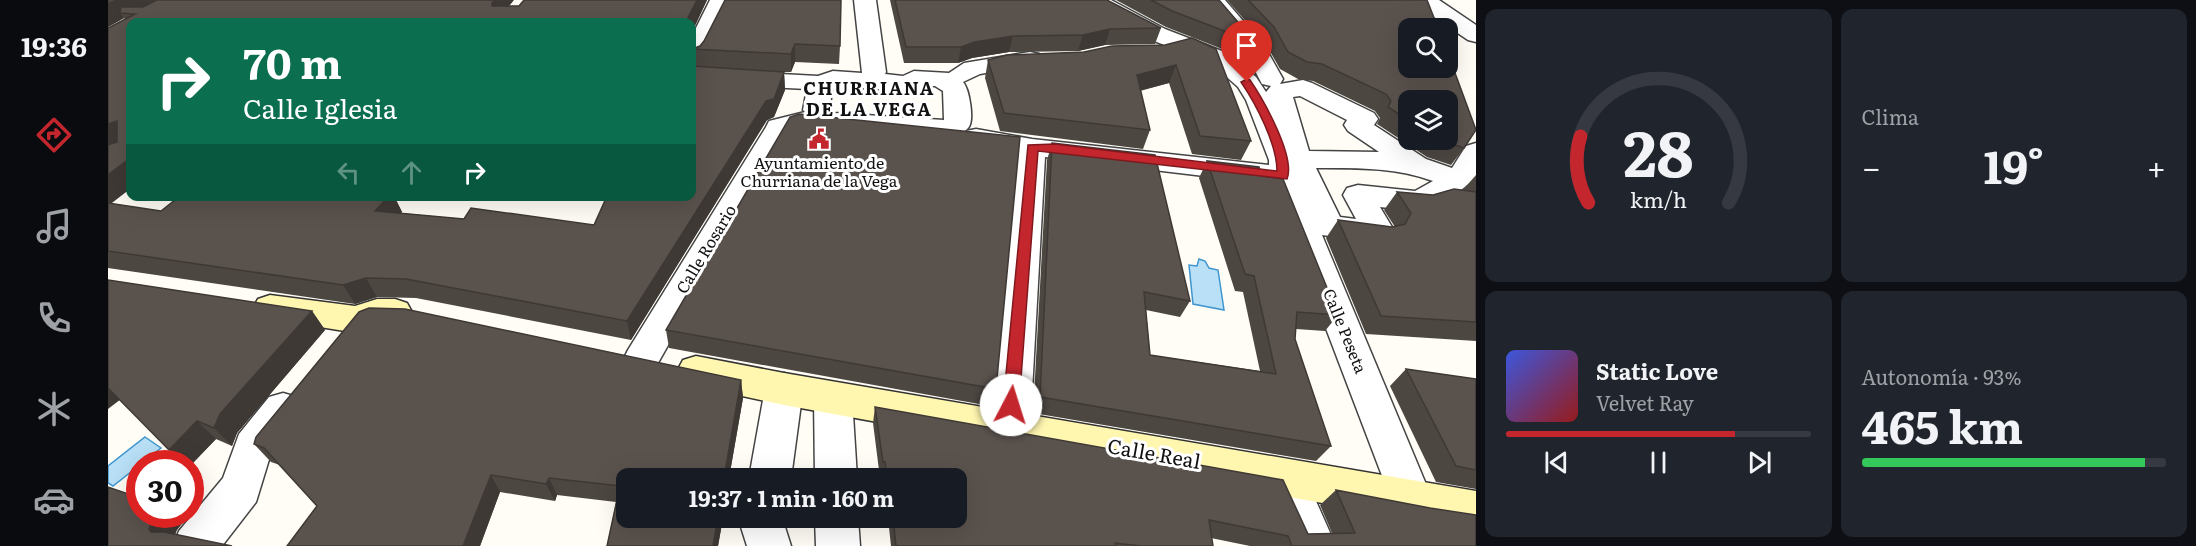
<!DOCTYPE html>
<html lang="es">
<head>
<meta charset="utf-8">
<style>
  body { margin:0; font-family:Literata,serif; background:#20242c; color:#f1f3f6; height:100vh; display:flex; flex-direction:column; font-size:22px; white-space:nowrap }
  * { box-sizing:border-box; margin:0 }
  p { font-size:20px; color:#9ea1a6 }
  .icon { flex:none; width:33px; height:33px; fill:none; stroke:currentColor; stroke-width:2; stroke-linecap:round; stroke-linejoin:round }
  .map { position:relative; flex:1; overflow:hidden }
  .details { display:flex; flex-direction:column; gap:9px; padding:9px; background:#0d0f14; width:720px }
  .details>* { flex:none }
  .banner { position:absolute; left:18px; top:18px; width:570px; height:183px; border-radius:12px; box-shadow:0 6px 24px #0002; background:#0b6e4f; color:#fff; overflow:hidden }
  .buttons { position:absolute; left:1290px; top:18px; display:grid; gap:12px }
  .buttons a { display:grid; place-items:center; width:60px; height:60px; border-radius:12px; background:#171b24; box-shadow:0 6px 24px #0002; font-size:30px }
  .speed { position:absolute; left:18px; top:450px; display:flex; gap:12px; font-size:30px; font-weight:700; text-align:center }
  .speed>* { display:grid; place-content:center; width:78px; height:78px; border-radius:50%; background:#171b24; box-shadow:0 6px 24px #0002; line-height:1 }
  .speed .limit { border:9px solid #d22; background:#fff; color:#111 }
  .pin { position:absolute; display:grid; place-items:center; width:51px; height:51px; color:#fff; margin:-62px -26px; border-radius:50% 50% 50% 0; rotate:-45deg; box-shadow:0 0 6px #0007 }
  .pin .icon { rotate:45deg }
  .me { position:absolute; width:66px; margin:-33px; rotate:5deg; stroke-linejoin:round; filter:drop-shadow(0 0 4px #0008) }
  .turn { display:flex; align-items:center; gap:21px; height:126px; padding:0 18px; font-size:27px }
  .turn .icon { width:78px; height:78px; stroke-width:2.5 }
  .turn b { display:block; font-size:42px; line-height:51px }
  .lanes { display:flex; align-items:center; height:57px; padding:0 18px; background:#0003; justify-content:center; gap:30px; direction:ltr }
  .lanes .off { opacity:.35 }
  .big { font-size:45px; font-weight:700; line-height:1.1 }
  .details .tile { flex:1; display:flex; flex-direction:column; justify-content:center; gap:9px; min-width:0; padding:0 21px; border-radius:12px; background:#20242c }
  .details .dial { align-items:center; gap:0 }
  .dial svg { height:156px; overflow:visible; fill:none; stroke:#363941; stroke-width:7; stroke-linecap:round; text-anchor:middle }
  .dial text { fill:#f1f3f6; stroke:none }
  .song { display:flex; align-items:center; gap:18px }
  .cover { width:72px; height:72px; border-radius:9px; background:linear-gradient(135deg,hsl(230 70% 55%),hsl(0 70% 35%)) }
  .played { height:6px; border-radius:3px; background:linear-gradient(90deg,#c4262e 75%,#363941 75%) }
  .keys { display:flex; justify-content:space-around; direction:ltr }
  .heat { display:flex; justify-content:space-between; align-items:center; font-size:33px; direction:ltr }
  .charge { height:9px; border-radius:4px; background:linear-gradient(90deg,#34c759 93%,#363941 0) }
  .details .tiles { flex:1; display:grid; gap:9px; grid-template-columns:repeat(2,1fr) }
  .trip { position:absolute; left:508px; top:468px; width:351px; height:60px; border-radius:12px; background:#171b24; box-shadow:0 6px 24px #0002; font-weight:700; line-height:60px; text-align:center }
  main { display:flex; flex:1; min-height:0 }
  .tab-bar { display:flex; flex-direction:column; width:108px; justify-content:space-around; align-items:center; background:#090b0e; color:#9ea1a6 }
  .tab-bar .icon { width:42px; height:42px }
  .tab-bar .active { color:#c4262e }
  .tab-bar b { font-size:27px; color:#f1f3f6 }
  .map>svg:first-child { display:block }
  .water { fill:#b9e0f7; stroke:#3f96cf; stroke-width:1.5 }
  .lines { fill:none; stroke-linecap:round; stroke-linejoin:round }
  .street-casing { stroke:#444; stroke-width:3 }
  .secondary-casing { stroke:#333; stroke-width:3 }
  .street { fill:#fff; fill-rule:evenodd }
  .secondary { fill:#fff6b0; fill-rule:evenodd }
  .wall { fill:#4d4742; fill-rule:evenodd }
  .shaded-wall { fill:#3f3936 }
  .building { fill:#5a524d; stroke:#3f3936; stroke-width:1.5 }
  .route { fill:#c4262e; stroke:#7f191e; stroke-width:1.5 }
  .labels { text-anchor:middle; stroke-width:6; stroke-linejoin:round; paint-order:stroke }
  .poi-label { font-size:16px; fill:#111; stroke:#fff }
  .street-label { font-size:16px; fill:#111; stroke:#fff }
  .far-district-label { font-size:18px; font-weight:bold; letter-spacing:1.5px; fill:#111; stroke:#fff }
  .near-street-label { font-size:20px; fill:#111; stroke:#fff }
</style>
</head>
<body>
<main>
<nav class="tab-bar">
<b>19:36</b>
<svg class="icon active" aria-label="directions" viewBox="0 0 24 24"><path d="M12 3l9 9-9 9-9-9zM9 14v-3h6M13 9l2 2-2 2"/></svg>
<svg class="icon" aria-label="music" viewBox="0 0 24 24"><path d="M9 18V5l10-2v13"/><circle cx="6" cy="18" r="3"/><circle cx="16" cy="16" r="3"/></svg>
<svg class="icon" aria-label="phone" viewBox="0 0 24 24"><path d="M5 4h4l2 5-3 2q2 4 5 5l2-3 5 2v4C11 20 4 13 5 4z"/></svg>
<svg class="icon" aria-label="climate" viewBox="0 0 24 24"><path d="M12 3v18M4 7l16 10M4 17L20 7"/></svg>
<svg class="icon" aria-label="car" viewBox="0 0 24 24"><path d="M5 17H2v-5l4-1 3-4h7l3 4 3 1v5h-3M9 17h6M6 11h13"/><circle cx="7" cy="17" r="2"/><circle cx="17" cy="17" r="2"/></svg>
</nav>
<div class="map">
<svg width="1368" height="546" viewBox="0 0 1368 546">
  <rect width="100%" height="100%" fill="#fffdf5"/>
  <path class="water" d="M1091,259L1097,261L1101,268L1110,270L1116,310L1085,304L1081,265L1089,266Z
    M37,437L53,448L5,486L0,483V466Z"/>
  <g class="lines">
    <g class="street-casing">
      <path id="street" d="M602,0H624L596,58L592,63L584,65V36Z
        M746,0H768L778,72L777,74L795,76L806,71L841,73L856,63L922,52L931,54L934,59L931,64L872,74L855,82C861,88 867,121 860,128C855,134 846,136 838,138L727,129L694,128L681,132L546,370L533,375L520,370L515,360L520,350L658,127L661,121L697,112L695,110L699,89L584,83V69L710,76L725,71L754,73ZM730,86L806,92L815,89L817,86H827L835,91L836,120L726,113L721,108L725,89Z
        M976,0H1003L1057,29L1119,53L1148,77L1158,92L1163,86L1154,84L1137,52L1094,0H1117L1156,45L1175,79L1172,84L1195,80L1204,83L1266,113L1270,119L1266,125L1318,159L1344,168L1358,146L1368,143V177C1355,189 1331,210 1311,211C1298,211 1284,208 1272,207L1287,232L1282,240L1271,243L1214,235L1325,501L1319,515L1304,521L1289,515L1163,184L937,157L922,428L916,440L902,445L888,440L882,428L910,153L858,143L854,137L858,131L868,129L924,139L1161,165V160L1138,100L1130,87L1103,63L1041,39L979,5ZM1192,96L1239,120L1236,125L1240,131L1271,152L1201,151L1185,97ZM1208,168C1248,168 1287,167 1325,181L1307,191L1250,185L1239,188L1235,195L1248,219L1232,217Z
        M1305,0H1331L1368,25V42L1360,40L1308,5Z
        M676,373L689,378L695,389L683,478H641L657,389L663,378Z
        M725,382L739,387L744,398L749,478H707L706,398L711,387Z
        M175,393L189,397L194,409L189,421L163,453L148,502L114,546H65L71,531L115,478L131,434L161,397Z
        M1177,459L1192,465L1228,546H1184L1156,478L1162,465Z
        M634,518H677V527L683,546H639L633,527Z
        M707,518H750L752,546H708Z"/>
    </g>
    <g class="secondary-casing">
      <path id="secondary" d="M162,295L247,306L269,299H287L299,303L304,312L299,321L287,325H272L249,333L150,317L145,308L150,299Z
        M588,356L676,373L1368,491V531L676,405L588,386L575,382L569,371L575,360Z"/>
    </g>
    <use href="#street" class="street"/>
    <use href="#secondary" class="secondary"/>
  </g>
  <path class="wall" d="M0,0L401,6H411L416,0H599L584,32V22H22L3,204L53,211L72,196H286L294,212L293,213L356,219L486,225L586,67L584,49L592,46L596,41L617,0L732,46L731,64L687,62L683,72H676L677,90L666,117L659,120L523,340L308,298L269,297L247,304L0,268V28L17,19L16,18L0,27Z
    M782,0H999L1053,28L1047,44L997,45L970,51L901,52L864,58L850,63H796Z
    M1008,0H1111L1142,36L1132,56L1058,27Z
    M1119,0H1319L1356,148L1343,165L1319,157L1269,124L1272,118L1267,111L1205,81L1190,79L1172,69L1158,44ZM1300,100L1340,140H1300Z
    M1057,45L1143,141L1133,160L1084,154L1061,83L1032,91L1042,130L1035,149L892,131L877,78L880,60Z
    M944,143L1082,301L1072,317L1038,310L1042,355L1152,371L1135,292L1127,291L1091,178L1099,161L1154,176L1230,315L1217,331L1188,329L1187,339L1223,446L1208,461L925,413L939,160Z
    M1368,175V341L1258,334L1218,238L1230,220L1284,227H1287L1276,210L1289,192L1325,195L1355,190Z
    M0,280L204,311L217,330L129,433L124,446L108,439L82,466V464L12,400Z
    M261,308L297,309L633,380L635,398L621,478H519V518H615L610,546H499L508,502L449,495L447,501L392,492L372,546H179L209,506L172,465L163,462L146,444L148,437L251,312Z
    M558,330L888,389L882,406L561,348Z
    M1298,369L1368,379V489L1328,482L1282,386Z
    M767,407L1200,534L1224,533L1212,505L1228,490L1368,546H1142L1103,538L1105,546H783L780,518H849V478H772L765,423Z"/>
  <path class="shaded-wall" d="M6,0H51L24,14L12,13L16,18L0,27V3Z
    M387,0H406L389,21L384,6V3Z
    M589,0H599L584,32V22H580V18Z
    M1002,29L997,45L970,51L975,35Z
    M905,36L901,52L864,58L850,63L853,47L867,42Z
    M1142,36L1135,53L1132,56Z
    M687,44V62L683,72V54Z
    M1068,65L1061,83L1022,93L1029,75Z
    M676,72L677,90L666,117L659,120L523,340L519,321Z
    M9,121L22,139L0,147V124Z
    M22,158V189L0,206V175Z
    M281,196H286L294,212L277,230L267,211Z
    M258,278L269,297L247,304L235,285Z
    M204,311L217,330L129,433L124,446L106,428L112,414Z
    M633,380L635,398L621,478H616Z
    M0,388L13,399L0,409Z
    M89,421L108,439L82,466V464H77L61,450Z
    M383,475L392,492L372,546H355Z
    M441,478L449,495L447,501L438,484Z
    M82,489L94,499L82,514Z
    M47,514H82L69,530L63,545L43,532L41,529Z
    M610,518H615L610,546H605Z"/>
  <path class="building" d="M49,0H387L384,3V6H411L416,0H589L580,18V22H22V158L0,175V145L9,142V121L0,124V28L27,14L12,13L13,7H35Z
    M617,0H733L732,46L687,44L683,54L584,49L592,46L596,41Z
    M787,0H999L1053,28L1002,29L975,35L905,36L867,42L853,47H798Z
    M1043,0H1111L1142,36L1140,40L1064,11Z
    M1140,0H1319L1330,28H1300V68H1340V54L1368,130L1356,148L1332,140H1340V100H1300V120L1280,107L1283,101L1278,94L1214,64L1199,62L1180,52L1166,27Z
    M1084,38L1108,49L1143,141L1092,136L1068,65L1029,75L1042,130L896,113L880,60L899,55L976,52L1004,46L1057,45Z
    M584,66L676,72L666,99L658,101L519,321L298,279L258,278L235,285L0,251V203L53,211L72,196H281L267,211L356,219L363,208L486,225L499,196H584Z
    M691,114L912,137L888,389L558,330L682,117Z
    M944,143L1047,155L1082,301L1036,292L1042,355L1168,374L1146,276L1137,274L1099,161L1151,167L1154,176L1175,179L1230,315L1189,312L1187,339L1223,446L932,397Z
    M1346,189L1368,192V322L1273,316L1230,220L1284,227L1297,224L1303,213L1289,192L1325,195Z
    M0,280L204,311L112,414L106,428L89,421L61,450L0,388Z
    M261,308L297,309L633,380L616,478H519V518H610L605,546H499L512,486L441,478L438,484L383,475L355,546H179L209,506L156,448L146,444L148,437L251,312Z
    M1298,369L1368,379V470L1348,466Z
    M767,407L1175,480L1200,534L1247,533L1228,490L1322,508L1368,515V546H1184L1180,536L1101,520L1105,546H1034L1007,543L1008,546H788L785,518H849V478H779L777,462H775Z
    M32,486V514H47L41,529L43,532H56L124,546H0V487L23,495Z"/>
  <path class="route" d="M1139,79L1142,80C1155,99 1188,157 1179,179L930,151L911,405L909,409L903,411L898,409L895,405L920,145L947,144L1169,171C1169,144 1148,104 1133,82Z"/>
  <defs>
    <g id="civic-bare" transform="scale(1.62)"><path d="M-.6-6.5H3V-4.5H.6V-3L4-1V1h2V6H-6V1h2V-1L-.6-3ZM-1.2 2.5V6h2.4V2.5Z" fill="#c4262e" stroke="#fff" stroke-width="2.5" paint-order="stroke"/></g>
  </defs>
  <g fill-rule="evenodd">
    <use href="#civic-bare" x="711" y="139"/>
  </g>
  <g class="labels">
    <g class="poi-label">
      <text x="711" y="169">Ayuntamiento de<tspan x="711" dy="18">Churriana de la Vega</tspan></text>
    </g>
    <g class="street-label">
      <text transform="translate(598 249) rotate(-59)" y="6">Calle Rosario</text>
      <text transform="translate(1237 331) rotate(68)" y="6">Calle Peseta</text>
    </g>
    <g class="far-district-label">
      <text x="761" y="95">CHURRIANA<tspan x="761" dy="21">DE LA VEGA</tspan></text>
    </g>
    <g class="near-street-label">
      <text transform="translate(1046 454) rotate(10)" y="7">Calle Real</text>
    </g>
  </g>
</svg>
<div class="buttons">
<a><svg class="icon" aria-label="search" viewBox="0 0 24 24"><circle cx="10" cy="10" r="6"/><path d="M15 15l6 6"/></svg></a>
<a><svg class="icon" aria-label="layers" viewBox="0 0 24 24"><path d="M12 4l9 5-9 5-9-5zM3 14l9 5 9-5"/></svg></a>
</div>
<div class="speed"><div class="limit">30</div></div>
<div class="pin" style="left:1139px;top:82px;background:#d93025"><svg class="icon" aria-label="arrive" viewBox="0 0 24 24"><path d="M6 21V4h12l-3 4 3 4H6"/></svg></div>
<svg class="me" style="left:903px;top:405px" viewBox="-20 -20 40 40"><circle r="19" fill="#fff"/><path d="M0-13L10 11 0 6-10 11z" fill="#c4262e"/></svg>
<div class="trip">19:37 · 1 min · 160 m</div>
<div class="banner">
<div class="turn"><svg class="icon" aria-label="right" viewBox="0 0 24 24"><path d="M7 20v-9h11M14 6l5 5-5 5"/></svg><div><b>70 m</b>Calle Iglesia</div></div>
<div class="lanes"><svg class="icon off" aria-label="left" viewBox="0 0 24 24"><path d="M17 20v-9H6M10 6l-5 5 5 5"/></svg><svg class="icon off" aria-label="ahead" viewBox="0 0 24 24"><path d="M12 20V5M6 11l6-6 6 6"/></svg><svg class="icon" aria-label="right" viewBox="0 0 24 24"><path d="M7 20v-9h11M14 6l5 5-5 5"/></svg></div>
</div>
</div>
<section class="details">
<div class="tiles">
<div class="tile dial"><svg viewBox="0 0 100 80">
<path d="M14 69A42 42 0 1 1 86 69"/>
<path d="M14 69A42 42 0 0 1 10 35" stroke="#c4262e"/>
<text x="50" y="56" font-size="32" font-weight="700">28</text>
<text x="50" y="72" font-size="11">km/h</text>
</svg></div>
<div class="tile"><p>Clima</p>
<div class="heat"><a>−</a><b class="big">19°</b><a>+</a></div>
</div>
<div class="tile">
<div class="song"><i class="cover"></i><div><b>Static Love</b><p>Velvet Ray</p></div></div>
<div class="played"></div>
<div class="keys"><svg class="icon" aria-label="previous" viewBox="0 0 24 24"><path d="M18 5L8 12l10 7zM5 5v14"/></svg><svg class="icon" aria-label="pause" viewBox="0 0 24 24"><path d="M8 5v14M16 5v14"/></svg><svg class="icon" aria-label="next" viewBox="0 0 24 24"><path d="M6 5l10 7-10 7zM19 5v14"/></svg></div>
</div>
<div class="tile"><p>Autonomía · 93%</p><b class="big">465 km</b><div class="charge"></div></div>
</div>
</section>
</main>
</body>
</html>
